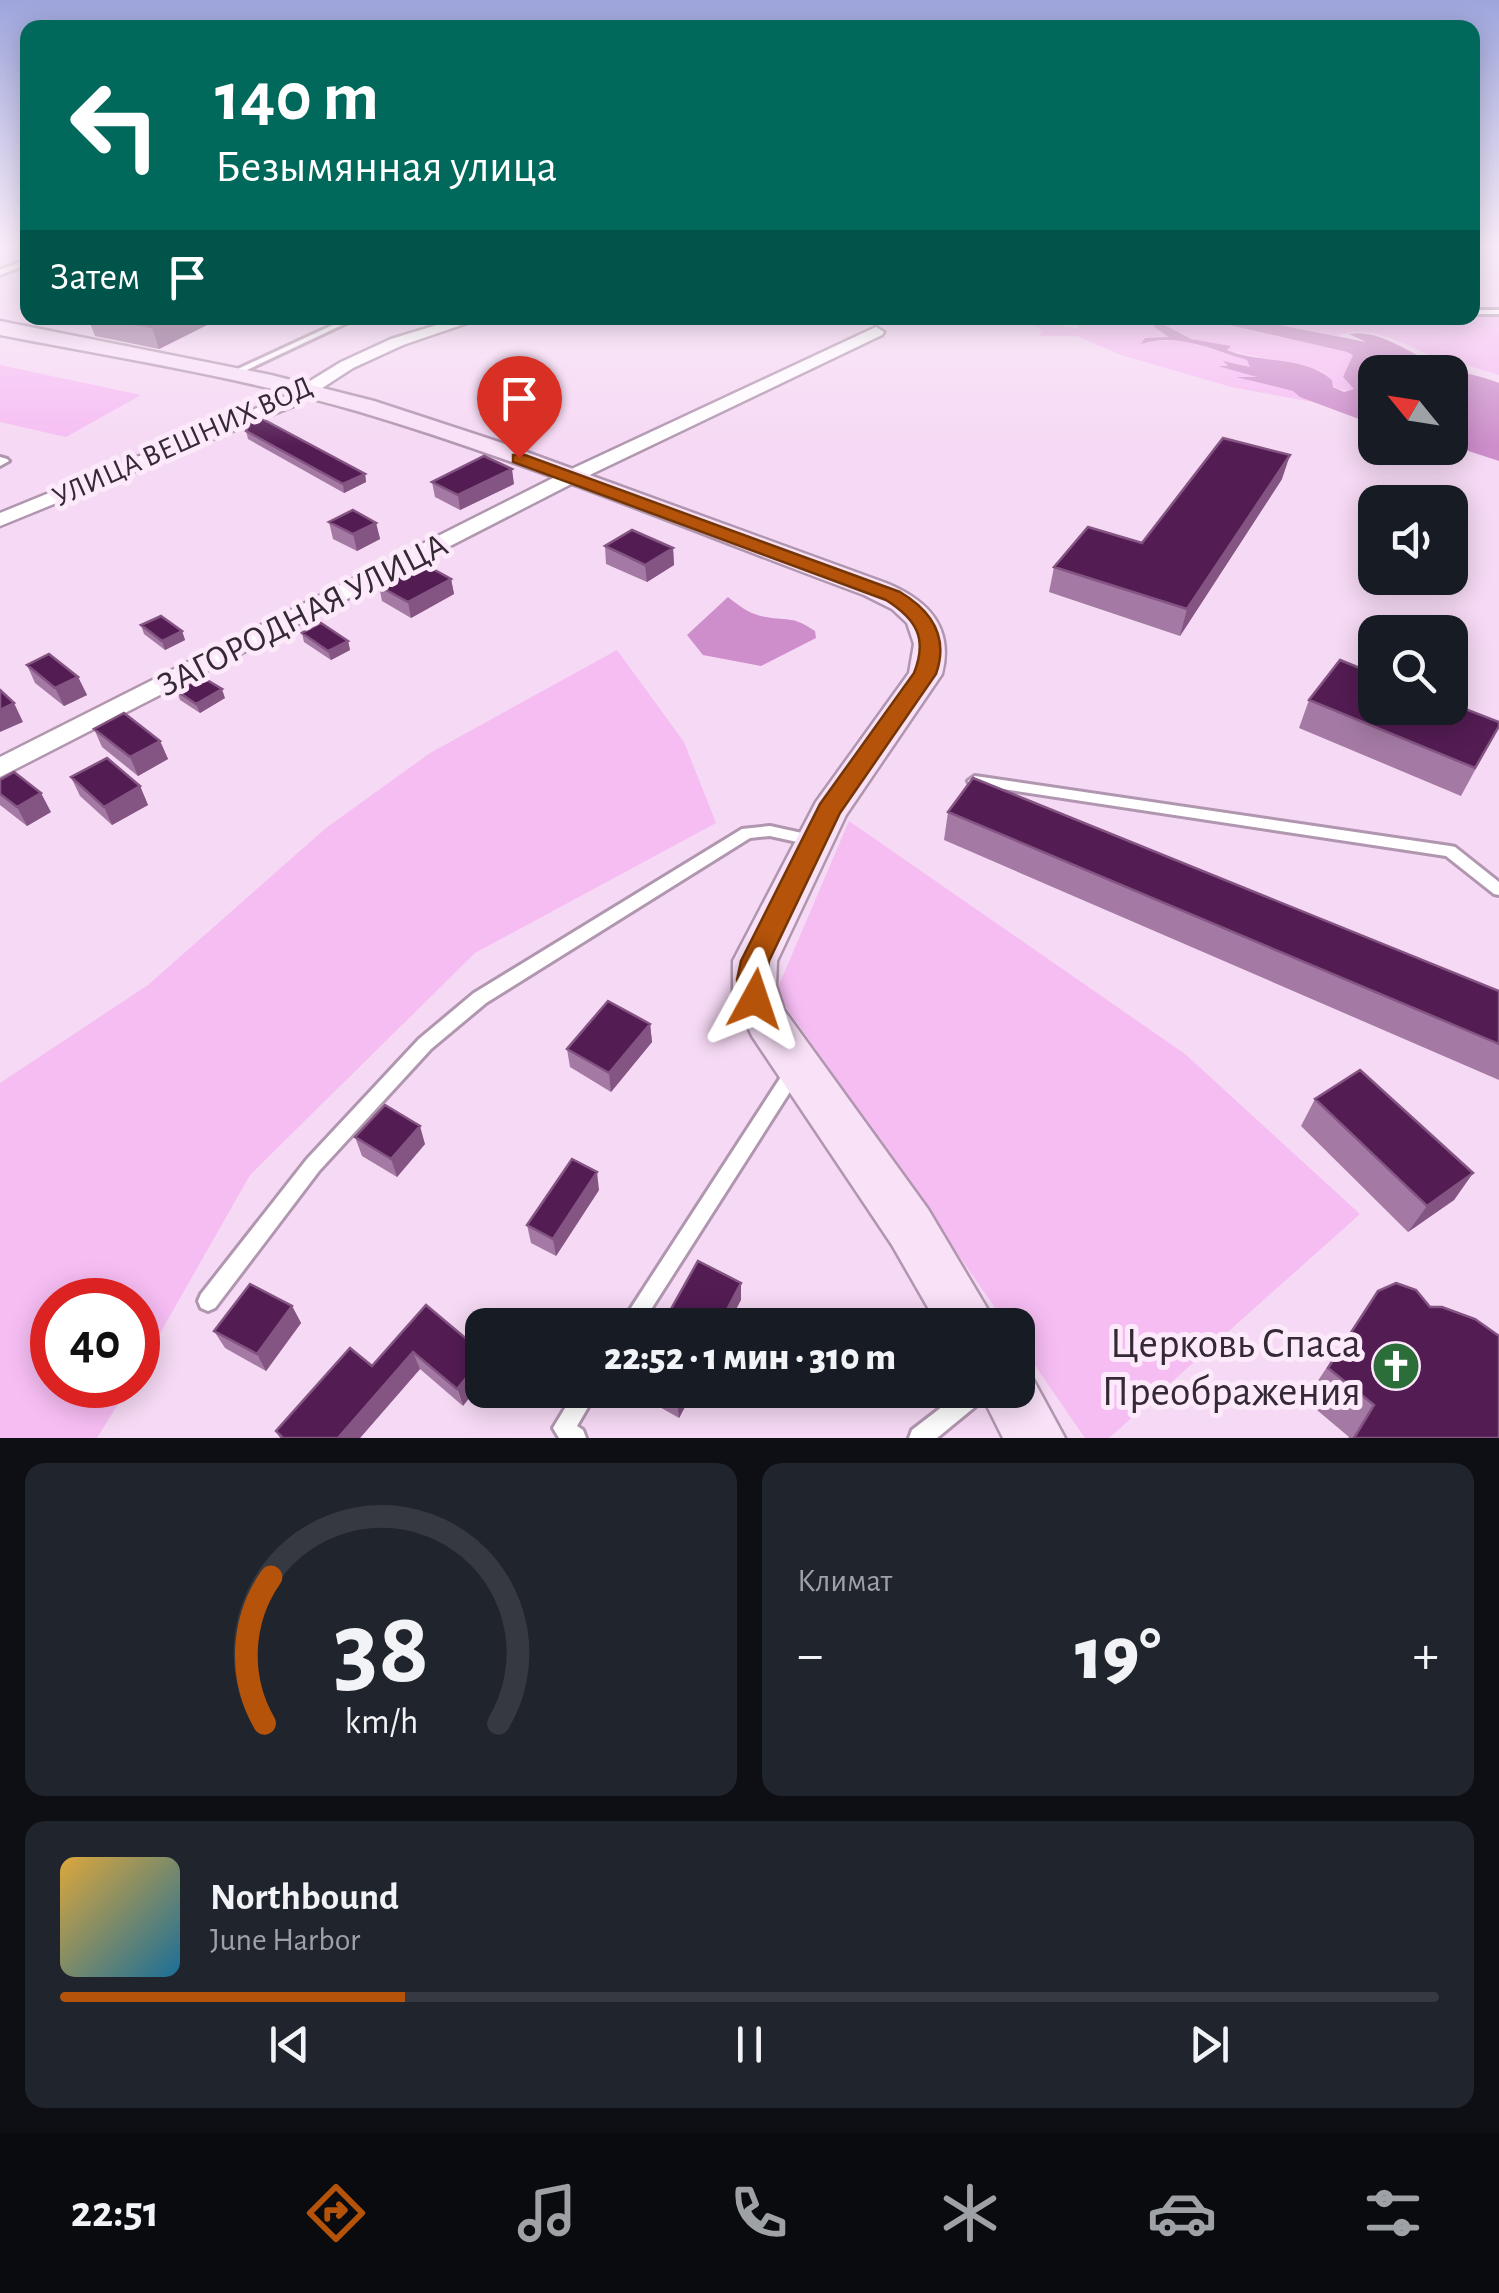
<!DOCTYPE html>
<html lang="ru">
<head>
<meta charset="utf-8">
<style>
  body { margin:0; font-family:"Alegreya Sans",sans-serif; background:#20242c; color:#f1f3f6; height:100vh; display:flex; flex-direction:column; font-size:38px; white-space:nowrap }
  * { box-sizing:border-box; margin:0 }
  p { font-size:32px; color:#9ea1a6 }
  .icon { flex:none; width:55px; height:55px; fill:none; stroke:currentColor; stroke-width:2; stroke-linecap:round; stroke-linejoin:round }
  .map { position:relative; height:1438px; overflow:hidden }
  .sheet { display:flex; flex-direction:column; gap:25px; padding:25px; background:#0d0f14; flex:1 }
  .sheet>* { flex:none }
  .top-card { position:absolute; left:20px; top:20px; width:1460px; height:305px; border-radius:20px; box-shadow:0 5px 25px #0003; background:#00695c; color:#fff; overflow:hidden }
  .needle { width:65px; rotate:300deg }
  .controls { position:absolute; left:1358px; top:355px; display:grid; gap:20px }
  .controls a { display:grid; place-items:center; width:110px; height:110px; border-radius:20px; background:#171b24; box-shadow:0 5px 25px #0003; font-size:50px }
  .speed { position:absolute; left:30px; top:1278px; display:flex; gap:20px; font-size:50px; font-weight:700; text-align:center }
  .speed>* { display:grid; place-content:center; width:130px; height:130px; border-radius:50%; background:#171b24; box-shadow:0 5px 25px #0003; line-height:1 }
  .speed .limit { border:15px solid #d22; background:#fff; color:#111 }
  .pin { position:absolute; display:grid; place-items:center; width:85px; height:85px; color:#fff; margin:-102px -42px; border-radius:50% 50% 50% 0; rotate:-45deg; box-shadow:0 0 10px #0007 }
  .pin .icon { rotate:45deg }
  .me { position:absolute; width:110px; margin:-55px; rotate:5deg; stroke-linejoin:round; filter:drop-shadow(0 0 8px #0008) }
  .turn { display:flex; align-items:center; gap:35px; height:210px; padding:0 30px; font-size:45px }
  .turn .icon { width:130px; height:130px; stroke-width:2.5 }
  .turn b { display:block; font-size:70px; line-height:85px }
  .then { display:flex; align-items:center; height:95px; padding:0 30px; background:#0003; gap:20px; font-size:38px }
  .big { font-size:75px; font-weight:800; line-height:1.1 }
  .sheet .tile { flex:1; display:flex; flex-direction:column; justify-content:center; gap:15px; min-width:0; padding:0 35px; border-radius:20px; background:#20242c }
  .sheet .dial { align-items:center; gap:0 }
  .dial svg { height:260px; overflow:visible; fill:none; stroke:#363941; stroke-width:7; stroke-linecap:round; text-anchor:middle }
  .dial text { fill:#f1f3f6; stroke:none }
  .song { display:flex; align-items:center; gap:30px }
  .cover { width:120px; height:120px; border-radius:15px; background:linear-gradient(135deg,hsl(40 70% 55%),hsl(200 70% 35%)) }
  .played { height:10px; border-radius:5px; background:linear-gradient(90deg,#b45309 25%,#363941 25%) }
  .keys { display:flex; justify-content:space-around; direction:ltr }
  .heat { display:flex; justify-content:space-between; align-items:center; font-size:55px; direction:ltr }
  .sheet .tiles { flex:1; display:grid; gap:25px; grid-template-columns:1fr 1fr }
  .tile:last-child { grid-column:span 2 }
  .trip { position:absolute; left:465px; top:1308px; width:570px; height:100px; border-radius:20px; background:#171b24; box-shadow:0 5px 25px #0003; font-weight:800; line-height:100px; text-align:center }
  .menu { display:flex; height:160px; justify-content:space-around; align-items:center; background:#090b0e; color:#9ea1a6 }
  .menu .icon { width:70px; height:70px }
  .menu .current { color:#b45309 }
  .menu b { font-size:45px; color:#f1f3f6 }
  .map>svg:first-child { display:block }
  .green { fill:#f6bdf3 }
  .water { fill:#cd8ecb }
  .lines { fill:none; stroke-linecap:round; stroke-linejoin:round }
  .lane-casing { stroke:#b196b0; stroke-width:6 }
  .street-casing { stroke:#b196b0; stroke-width:5 }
  .secondary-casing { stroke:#b196b0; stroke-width:5 }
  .lane { fill:#fff; fill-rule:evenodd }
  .street { fill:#fff; fill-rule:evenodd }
  .secondary { fill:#f9e1f8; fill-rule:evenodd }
  .wall { fill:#a47aa4 }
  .shaded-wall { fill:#845583 }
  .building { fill:#531c53; stroke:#845583; stroke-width:2.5 }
  .route { fill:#b45309; stroke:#753606; stroke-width:2.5 }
  .labels { text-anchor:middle; stroke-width:10; stroke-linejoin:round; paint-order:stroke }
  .far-street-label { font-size:30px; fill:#342934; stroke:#fceafb }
  .street-label { font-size:35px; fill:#342934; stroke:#fceafb }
  .near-poi-label { font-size:42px; fill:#342934; stroke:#fceafb; text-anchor:end }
</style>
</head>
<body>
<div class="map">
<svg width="1499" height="1438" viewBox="0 0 1499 1438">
  <rect width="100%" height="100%" fill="#f6d9f4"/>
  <path class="green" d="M1499,313V375L1466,365L1463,370C1423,357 1378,320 1337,336L1243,318L1424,319Z
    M1020,318L1080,329L1072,319L1160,318L1154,327L1170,337L1145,338L1149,341H1185L1247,360L1251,367L1228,362L1230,366H1225L1258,377L1245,379L1293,391L1318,403L1231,387L1121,355L1077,336H1039L1042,330Z
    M1168,318H1199L1347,352L1353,355L1343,378L1355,389C1337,393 1332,386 1322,371L1227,350L1229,346L1191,339L1163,324Z
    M0,365L141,395L66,437L0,422Z
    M617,650L684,742L716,823L475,953L250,1175L138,1372V1300H52V1385H130L97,1438H0V1083L148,985L326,828L430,753Z
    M849,821L1185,1054L1360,1214L1109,1438H1085L1018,1341V1325H1007L776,992Z"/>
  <path class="water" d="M1158,318H1168L1163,324L1191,339L1231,346L1227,350C1260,364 1304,355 1332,380L1333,387L1344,392L1354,389L1343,377L1353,355L1347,352L1199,318H1243L1366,342L1349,334C1381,329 1409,354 1438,365C1458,372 1479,375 1499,383V461L1450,445V372H1375V425L1300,397L1293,391L1236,377H1257L1218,366H1228L1223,361L1250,367L1247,360C1212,350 1177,332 1141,344L1145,338L1169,337L1154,327Z
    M728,597C739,606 751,615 766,617C789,621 793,616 815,631L816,638L761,666L703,655L687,635Z"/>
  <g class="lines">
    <g class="lane-casing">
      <path id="lane" d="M28,259V264L0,275V270Z
        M1472,310H1499V314H1472Z
        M348,318H357L234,376L227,374Z
        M0,457L7,459L9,461L0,466Z
        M975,776L1450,846L1455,847L1499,882V895L1494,894L1446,856L970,784L968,781Z
        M770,826L811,835L816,836L818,840L816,844L811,845L770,836L750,838L486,1003L431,1049L319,1171L215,1308L208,1311L201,1308L198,1301L201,1294L307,1159L419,1039L474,993L742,829Z
        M794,1064L800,1066L802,1071L800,1076L641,1325H620L788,1066Z
        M576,1390H598L577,1426L583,1430L586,1438H559L553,1428Z
        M964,1390H990L987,1397L937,1438H909L912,1430Z"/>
    </g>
    <g class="street-casing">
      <path id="street" d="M460,318H482L403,345L353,368L296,405L0,526V513L284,397L341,362L391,339Z
        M876,327L884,332L882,335L577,481L0,777V757L563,473Z"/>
    </g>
    <g class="secondary-casing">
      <path id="secondary" d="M0,321L271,375L374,401L499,442L886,583C928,600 954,627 942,674L846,815L777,961L776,986L784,1010L928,1209L997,1325H938L892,1245L752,1036L733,994V961L816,802L909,673L914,644L907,623L892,609L864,595C696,533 529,462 357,411C240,377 119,358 0,335Z
        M1018,1365L1028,1370L1065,1438H1003L979,1390H1018Z"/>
    </g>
    <use href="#lane" class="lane"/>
    <use href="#street" class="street"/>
    <use href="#secondary" class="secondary"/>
  </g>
  <path class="wall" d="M88,318H214L215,321L159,349L95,336Z
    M246,431L365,474L366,482L344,493L248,439Z
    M1282,479L1180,636L1049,592L1054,567L1142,543Z
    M432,482L514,484L460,510L435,497Z
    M329,522L376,523L380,539L357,551L333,539Z
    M605,546L673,548L674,565L647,582L606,564Z
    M451,579L454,594L411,618L382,601L379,586Z
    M141,625L182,631L185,640L165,650L144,634Z
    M302,633L348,641L350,650L331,660L304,642Z
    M27,665L78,677L87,695L64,706L35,683Z
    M177,691L225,698L200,713L180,700Z
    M1309,700L1499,726L1461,796L1299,728Z
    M94,729L160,741L168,759L138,776L102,747Z
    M71,777L140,786L148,805L112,825L80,796Z
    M0,780L51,812L27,826L0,805Z
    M948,812L1499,991V1080L944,840Z
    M650,1024L652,1042L611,1092L570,1067L567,1049Z
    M1315,1099L1473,1173L1454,1200L1408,1232L1301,1126Z
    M355,1137L425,1144L397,1177L362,1156Z
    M599,1190L556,1256L531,1243L527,1225Z
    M1378,1291L1430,1307L1499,1438H1348L1349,1437L1305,1400Z
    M426,1305L463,1406L420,1369L360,1438H280L276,1431L372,1366Z
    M292,1306L301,1323L266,1371L225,1348L214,1331Z
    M635,1390H694L679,1418L635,1393Z"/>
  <path class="shaded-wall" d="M172,318H214L215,321L159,349L152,327Z
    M1290,455L1282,479L1180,636L1187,609Z
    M512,469L514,484L460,510L458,495Z
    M365,474L366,482L344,493L343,484Z
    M376,523L380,539L357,551L353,534Z
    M673,548L674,565L647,582L645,565Z
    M451,579L454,594L411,618L408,602Z
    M182,631L185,640L165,650L162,641Z
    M348,641L350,650L331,660L328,651Z
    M78,677L87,695L64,706L55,688Z
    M222,689L225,698L200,713L196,704Z
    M14,703L23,722L0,732V710Z
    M160,741L168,759L138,776L130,757Z
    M140,786L148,805L112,825L104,807Z
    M41,793L51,812L27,826L17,807Z
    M650,1024L652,1042L611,1092L609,1073Z
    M420,1126L425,1144L397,1177L391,1159Z
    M597,1172L599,1190L556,1256L553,1239Z
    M1473,1173L1454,1200L1408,1232L1427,1206Z
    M741,1283V1300L728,1325H719Z
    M292,1306L301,1323L266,1371L257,1354Z
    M413,1352L420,1369L360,1438H338Z
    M482,1359V1382L463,1406L457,1389Z
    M684,1390H694L679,1418L677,1402Z"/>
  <path class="building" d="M102,318H172L152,327Z
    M257,416L365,474L343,484L246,431L253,418Z
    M1223,438L1290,455L1187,609L1054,567L1088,527L1142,543Z
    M484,456L512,469L458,495L432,482Z
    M353,510L376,523L353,534L329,522Z
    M632,530L673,548L645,565L605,546Z
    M422,563L451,579L408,602L379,586Z
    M161,616L182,631L162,641L141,625Z
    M321,623L348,641L328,651L302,633Z
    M49,654L78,677L55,688L27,665Z
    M1340,660L1375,674V708H1450V703L1499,722V726L1475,768L1309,700Z
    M202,677L222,689L196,704L177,691Z
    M0,690L14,703L0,710Z
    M124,713L160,741L130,757L94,729Z
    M107,758L140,786L104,807L71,777Z
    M14,772L41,793L17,807L0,794V780Z
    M973,778L1499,991V1044L948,812Z
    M608,1001L650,1024L609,1073L567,1049Z
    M1360,1070L1473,1173L1427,1206L1315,1099Z
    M385,1105L420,1126L391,1159L355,1137Z
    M572,1159L597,1172L553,1239L527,1225Z
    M698,1261L741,1283L719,1325H662Z
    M1396,1283L1416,1290L1430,1307H1442L1475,1319L1499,1336V1438H1354L1374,1405L1328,1368L1378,1291Z
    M250,1284L292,1306L257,1354L214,1331Z
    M426,1305L482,1352V1359L457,1389L413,1352L338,1438H283L276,1431L350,1348L372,1366Z
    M656,1390H684L677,1402Z"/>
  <linearGradient id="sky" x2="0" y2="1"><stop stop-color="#9da5dc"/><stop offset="0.55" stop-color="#fbeefa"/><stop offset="1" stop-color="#fbeefa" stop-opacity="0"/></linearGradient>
  <rect width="1499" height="446" fill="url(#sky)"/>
  <path class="route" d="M513,455H525L900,592C932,611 949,637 936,674L840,813L769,961C766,976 772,995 765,1008L755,1011L745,1008L737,980L741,961L820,804L914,673C928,638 916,619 886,600L513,462Z"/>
  <defs>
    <g id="church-disc" transform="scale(2.5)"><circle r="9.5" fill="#2b6e39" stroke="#fceafb"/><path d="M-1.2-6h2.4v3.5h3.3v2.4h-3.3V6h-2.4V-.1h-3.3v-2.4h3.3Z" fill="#fff"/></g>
  </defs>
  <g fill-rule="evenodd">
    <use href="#church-disc" x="1396" y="1366"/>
  </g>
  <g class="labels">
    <g class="far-street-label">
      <text transform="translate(182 441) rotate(-24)" y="10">УЛИЦА ВЕШНИХ ВОД</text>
    </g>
    <g class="street-label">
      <text transform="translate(302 614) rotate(-27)" y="12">ЗАГОРОДНАЯ УЛИЦА</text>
    </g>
    <g class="near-poi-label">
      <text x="1361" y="1357">Церковь Спаса<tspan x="1361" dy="48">Преображения</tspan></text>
    </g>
  </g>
</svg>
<div class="controls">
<a><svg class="needle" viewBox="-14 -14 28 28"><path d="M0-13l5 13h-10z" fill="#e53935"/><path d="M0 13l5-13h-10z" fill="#9ea1a6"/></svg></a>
<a><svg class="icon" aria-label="sound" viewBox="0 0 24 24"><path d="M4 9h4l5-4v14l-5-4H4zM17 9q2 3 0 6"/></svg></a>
<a><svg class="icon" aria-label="search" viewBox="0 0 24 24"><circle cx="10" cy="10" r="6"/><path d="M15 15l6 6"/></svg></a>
</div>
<div class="speed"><div class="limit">40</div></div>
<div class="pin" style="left:519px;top:458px;background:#d93025"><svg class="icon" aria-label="arrive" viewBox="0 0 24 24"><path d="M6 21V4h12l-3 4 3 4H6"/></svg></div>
<svg class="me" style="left:755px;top:999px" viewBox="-20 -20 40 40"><path d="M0-17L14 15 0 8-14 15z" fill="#b45309" stroke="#fff" stroke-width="4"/></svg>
<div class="trip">22:52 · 1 мин · 310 m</div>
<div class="top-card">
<div class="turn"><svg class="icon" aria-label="left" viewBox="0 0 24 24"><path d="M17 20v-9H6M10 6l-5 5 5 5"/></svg><div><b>140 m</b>Безымянная улица</div></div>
<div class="then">Затем<svg class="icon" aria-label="arrive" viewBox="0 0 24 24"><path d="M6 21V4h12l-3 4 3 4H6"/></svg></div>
</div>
</div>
<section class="sheet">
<div class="tiles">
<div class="tile dial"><svg viewBox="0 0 100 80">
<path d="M14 69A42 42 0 1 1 86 69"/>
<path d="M14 69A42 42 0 0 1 16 24" stroke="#b45309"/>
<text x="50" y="56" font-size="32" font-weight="700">38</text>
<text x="50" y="72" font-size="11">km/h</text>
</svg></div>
<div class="tile"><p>Климат</p>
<div class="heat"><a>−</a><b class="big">19°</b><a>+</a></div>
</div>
<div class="tile">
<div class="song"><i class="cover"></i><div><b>Northbound</b><p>June Harbor</p></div></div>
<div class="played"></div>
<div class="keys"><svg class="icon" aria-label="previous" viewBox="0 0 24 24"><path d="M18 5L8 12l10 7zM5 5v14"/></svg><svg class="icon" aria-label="pause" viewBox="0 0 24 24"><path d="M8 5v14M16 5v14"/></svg><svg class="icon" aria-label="next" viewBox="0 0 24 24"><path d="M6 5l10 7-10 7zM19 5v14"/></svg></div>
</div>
</div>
</section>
<nav class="menu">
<b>22:51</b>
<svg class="icon current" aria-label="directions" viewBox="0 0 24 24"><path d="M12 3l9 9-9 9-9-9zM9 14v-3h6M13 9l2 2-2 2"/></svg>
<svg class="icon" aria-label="music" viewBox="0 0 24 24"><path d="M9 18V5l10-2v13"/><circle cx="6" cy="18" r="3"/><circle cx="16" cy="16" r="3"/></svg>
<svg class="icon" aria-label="phone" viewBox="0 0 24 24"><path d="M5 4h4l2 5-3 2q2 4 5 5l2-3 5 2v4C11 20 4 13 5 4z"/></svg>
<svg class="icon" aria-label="climate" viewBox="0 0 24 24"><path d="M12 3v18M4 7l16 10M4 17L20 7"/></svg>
<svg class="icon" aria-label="car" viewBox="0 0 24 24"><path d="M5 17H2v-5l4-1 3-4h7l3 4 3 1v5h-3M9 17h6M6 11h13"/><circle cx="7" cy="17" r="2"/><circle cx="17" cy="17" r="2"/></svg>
<svg class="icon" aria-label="filters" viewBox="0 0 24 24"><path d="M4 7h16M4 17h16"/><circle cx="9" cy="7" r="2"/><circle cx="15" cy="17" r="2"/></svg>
</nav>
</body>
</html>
